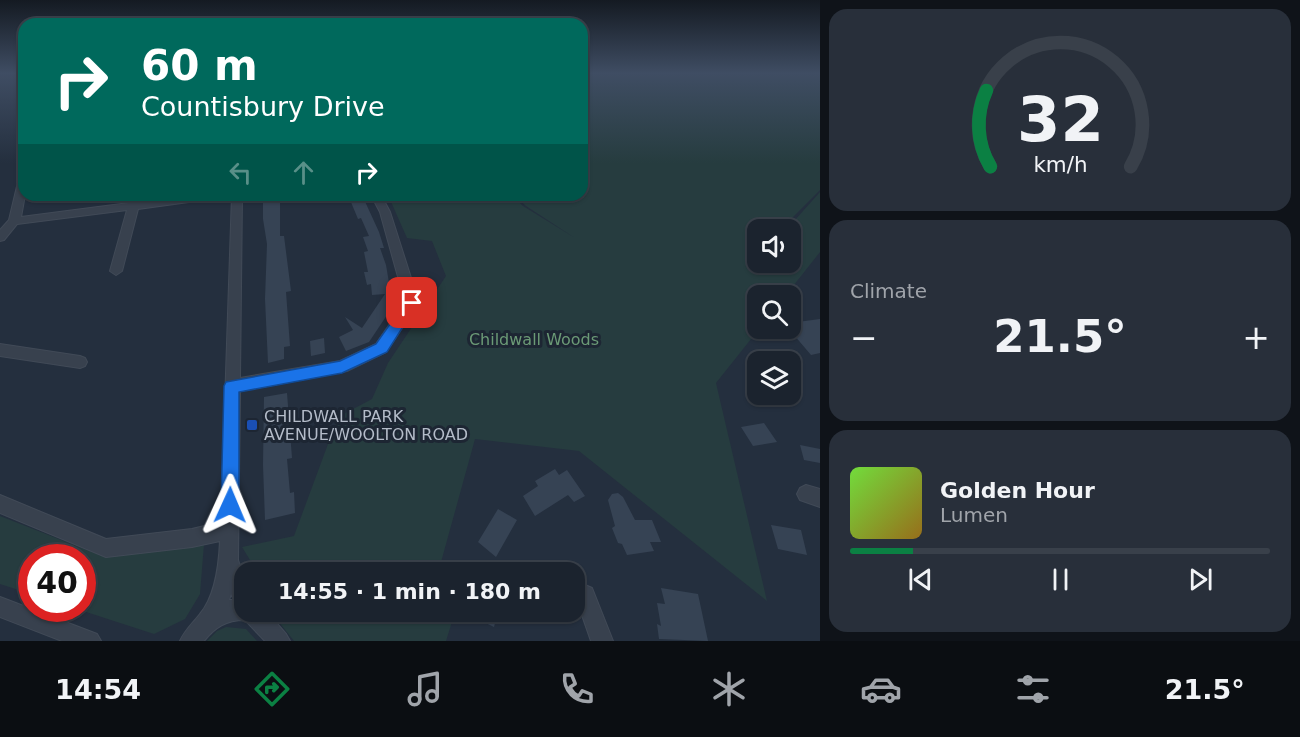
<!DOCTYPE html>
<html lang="en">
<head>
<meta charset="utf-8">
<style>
  body { margin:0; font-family:"DejaVu Sans",sans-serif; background:#282f3a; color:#f1f3f6; height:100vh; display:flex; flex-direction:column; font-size:22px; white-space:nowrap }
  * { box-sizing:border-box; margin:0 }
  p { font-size:20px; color:#a0a4aa }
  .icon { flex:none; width:33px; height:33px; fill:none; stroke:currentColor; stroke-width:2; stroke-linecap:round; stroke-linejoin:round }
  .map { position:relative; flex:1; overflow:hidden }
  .panel { display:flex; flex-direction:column; gap:9px; padding:9px; background:#0f1319; width:480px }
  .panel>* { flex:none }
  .guide { position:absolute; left:18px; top:18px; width:570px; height:183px; border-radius:18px; box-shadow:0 2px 4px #0004,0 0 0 2px #39404a; background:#00695c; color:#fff; overflow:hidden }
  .tools { position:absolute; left:747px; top:219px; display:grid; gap:12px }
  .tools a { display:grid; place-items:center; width:54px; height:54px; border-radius:12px; background:#1b232e; box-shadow:0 2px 4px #0004,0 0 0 2px #39404a; font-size:30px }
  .speed { position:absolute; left:18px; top:544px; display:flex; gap:12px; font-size:30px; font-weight:700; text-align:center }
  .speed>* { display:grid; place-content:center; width:78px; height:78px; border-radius:50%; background:#1b232e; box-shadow:0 2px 4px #0004,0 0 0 2px #39404a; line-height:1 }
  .speed .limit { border:9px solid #d22; background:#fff; color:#111 }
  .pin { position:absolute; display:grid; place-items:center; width:51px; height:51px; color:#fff; margin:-26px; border-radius:12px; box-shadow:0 3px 9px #0006 }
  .me { position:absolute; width:66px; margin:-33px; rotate:1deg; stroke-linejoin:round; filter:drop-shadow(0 0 4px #0008) }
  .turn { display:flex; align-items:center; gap:21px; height:126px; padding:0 24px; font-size:27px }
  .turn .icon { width:78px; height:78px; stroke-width:2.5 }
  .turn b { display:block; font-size:42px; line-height:51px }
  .lanes { display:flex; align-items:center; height:57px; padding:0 24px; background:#0003; justify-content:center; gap:30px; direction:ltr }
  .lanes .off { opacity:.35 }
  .big { font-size:45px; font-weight:600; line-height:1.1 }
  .panel .card { flex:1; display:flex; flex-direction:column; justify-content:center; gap:9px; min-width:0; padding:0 21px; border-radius:18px; background:#282f3a }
  .panel .dial { align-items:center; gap:0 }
  .dial svg { height:156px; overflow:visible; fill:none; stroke:#39404a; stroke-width:7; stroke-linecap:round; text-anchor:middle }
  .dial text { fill:#f1f3f6; stroke:none }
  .song { display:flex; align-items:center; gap:18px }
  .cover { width:72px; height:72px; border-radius:9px; background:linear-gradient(135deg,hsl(100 70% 55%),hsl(40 70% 35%)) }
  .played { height:6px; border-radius:3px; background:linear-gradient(90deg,#0b8043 15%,#39404a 15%) }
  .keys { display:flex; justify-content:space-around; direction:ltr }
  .heat { display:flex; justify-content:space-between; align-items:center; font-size:33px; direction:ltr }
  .trip { position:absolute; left:234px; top:562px; width:351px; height:60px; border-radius:18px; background:#1b232e; box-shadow:0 2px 4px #0004,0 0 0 2px #39404a; font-weight:600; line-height:60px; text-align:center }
  .dock { display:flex; height:96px; justify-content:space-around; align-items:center; background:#0b0e12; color:#a0a4aa }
  .dock .icon { width:42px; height:42px }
  .dock .active { color:#0b8043 }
  .dock b { font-size:27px; color:#f1f3f6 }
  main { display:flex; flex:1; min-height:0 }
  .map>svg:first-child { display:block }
  .green { fill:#263c3f }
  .building { fill:#364354 }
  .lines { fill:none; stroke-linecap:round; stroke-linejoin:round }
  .minor-casing { stroke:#414a57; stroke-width:2 }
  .minor { fill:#38414e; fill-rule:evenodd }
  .route { fill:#1a73e8; stroke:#114b97; stroke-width:1.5 }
  .transit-dot { fill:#1a4fb4; stroke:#1d2633; stroke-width:2 }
  .labels { text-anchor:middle; stroke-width:6; stroke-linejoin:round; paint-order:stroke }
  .park-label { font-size:16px; fill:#6b9a76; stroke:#1d2633 }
  .poi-label { font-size:16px; fill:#b4bcc9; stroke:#1d2633; text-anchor:start }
</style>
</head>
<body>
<main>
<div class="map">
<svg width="820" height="641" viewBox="0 0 820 641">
  <rect width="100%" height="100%" fill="#242f3e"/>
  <path class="green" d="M582,73H820V190L781,229L758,230V262H790V230L787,229L820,192V252L786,295L758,296V328L759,329L716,383L767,601L579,451L475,439L438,573H258L242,547L294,536L338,417L372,399L388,363L446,276L432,241L407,238L388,195H511L523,206L575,238L526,206L514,195H582Z
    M0,516L102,556L204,544L200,594L185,619L154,634L77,609H82V558H32L31,594L0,584Z
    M271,612H455L446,641H294Z
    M226,627L246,629L257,641H207L217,631Z"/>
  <path class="building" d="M263,195L280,197V236H284L291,291L286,292L290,346L284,347V359L268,363L265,299L267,244L263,219Z
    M348,195H362L379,232L384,248H380L386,265L393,306L369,342L346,351L339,337L353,330L345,317L362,328L385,294L372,295L371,284L367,285L364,272H368L364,252L368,251L363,237L369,236L361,218L358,219Z
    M820,319V353L811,355L794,335L790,336V323Z
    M324,338L325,353L311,356L310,341Z
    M287,393L292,458L287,459L290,493L294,492L295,513L265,520L263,465L264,397Z
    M764,423L777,442L753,446L741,427Z
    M800,445L820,449V463L804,460Z
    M555,469L559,475L567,470L585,496L574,502L568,495L535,516L523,496L538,486L535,481Z
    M618,493L623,497L635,520H652L661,542H650L654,551L627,555L622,544L618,543L612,528L615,526L608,500L612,494Z
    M498,509L517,520L496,557L478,542Z
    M771,525L801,530L807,555L778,549Z
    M661,588L698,594L708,641L659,639L657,624L661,626L657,603L665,604Z
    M463,612H498L494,627Z"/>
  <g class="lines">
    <g class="minor-casing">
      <path id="minor" d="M24,175L25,195L21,217L129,203L131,195H141L140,202L193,195H223L218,198L138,209L122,271L116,275L110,271L127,210L17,224L4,240L0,241V230L9,220L19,178Z
        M232,195H242L240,378L340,361L376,344L405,302L380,212L371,195H381L390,212L419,303L386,352L347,371L240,391L238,560L244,579V612H267L286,634L290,641H265L245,620C226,620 215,627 204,641H180C185,630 193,623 200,614C216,595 219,564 220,541L192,547L106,557L0,513V495L106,539L192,529L221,522ZM231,594L234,600H229Z
        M0,344L80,356L85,358L87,362L85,366L80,368L0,356Z
        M806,485L820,489V507L800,500L797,494L800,488Z
        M585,585L592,588L613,641H591L575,595L578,588Z
        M0,597L97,634L101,641H62L0,617Z"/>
    </g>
    <use href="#minor" class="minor"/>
  </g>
  <linearGradient id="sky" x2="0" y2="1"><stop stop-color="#141a22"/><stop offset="0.45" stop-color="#3f4d63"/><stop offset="1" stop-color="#3f4d63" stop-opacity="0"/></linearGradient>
  <rect width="820" height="163" fill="url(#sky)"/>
  <path class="route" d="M412,298L418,303L387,352L342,373L239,392V505L237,512L230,514L224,512L221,505L224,386L226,382L340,361L376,344L407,300Z"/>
  <rect class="transit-dot" x="246" y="419" width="12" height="12" rx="3"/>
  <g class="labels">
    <g class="park-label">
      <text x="534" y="345">Childwall Woods</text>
    </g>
    <g class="poi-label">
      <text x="264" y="422">CHILDWALL PARK<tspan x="264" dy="18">AVENUE/WOOLTON ROAD</tspan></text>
    </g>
  </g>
</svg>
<div class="tools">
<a><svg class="icon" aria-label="sound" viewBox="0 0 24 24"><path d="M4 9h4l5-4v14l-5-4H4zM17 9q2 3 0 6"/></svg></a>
<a><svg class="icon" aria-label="search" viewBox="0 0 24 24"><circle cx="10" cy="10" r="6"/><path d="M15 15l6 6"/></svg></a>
<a><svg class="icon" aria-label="layers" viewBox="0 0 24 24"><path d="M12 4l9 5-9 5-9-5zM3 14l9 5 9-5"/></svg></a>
</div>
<div class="speed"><div class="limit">40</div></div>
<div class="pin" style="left:412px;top:303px;background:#d93025"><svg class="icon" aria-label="arrive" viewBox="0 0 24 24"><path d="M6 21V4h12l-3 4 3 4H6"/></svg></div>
<svg class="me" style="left:230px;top:505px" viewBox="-20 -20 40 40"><path d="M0-17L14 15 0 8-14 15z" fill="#1a73e8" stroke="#fff" stroke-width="4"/></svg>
<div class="trip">14:55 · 1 min · 180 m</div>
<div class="guide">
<div class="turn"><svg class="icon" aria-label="right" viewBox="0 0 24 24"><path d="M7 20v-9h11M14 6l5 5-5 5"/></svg><div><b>60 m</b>Countisbury Drive</div></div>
<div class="lanes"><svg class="icon off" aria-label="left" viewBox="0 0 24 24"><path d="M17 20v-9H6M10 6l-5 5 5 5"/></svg><svg class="icon off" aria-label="ahead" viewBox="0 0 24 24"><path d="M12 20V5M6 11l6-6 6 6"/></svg><svg class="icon" aria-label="right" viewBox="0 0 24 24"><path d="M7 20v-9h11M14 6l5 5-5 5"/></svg></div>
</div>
</div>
<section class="panel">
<div class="card dial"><svg viewBox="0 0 100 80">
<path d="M14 69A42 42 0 1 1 86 69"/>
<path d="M14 69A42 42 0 0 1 12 30" stroke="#0b8043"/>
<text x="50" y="56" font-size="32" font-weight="700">32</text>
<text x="50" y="72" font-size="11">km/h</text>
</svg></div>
<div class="card"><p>Climate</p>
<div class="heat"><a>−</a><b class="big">21.5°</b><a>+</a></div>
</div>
<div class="card">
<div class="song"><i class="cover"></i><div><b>Golden Hour</b><p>Lumen</p></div></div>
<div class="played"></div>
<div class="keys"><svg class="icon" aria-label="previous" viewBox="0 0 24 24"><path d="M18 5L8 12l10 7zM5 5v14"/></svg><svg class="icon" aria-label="pause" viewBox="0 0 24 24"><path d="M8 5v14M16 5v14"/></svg><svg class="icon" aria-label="next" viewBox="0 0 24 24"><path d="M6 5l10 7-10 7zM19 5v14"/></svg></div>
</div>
</section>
</main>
<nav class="dock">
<b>14:54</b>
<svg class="icon active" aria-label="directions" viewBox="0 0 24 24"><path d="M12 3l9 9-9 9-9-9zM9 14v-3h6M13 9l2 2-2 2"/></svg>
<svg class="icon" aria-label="music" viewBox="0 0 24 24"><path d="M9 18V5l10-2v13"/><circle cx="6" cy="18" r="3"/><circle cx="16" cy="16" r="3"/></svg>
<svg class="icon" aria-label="phone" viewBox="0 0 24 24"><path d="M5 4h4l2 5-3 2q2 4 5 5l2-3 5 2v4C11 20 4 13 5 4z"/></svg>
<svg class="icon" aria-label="climate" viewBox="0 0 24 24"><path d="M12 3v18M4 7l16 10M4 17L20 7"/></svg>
<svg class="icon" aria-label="car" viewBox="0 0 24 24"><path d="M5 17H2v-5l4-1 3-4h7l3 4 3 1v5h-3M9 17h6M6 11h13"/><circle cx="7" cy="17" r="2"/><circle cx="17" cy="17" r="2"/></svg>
<svg class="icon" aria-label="filters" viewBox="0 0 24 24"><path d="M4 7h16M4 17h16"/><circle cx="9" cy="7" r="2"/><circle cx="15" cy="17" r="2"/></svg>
<b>21.5°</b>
</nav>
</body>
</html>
